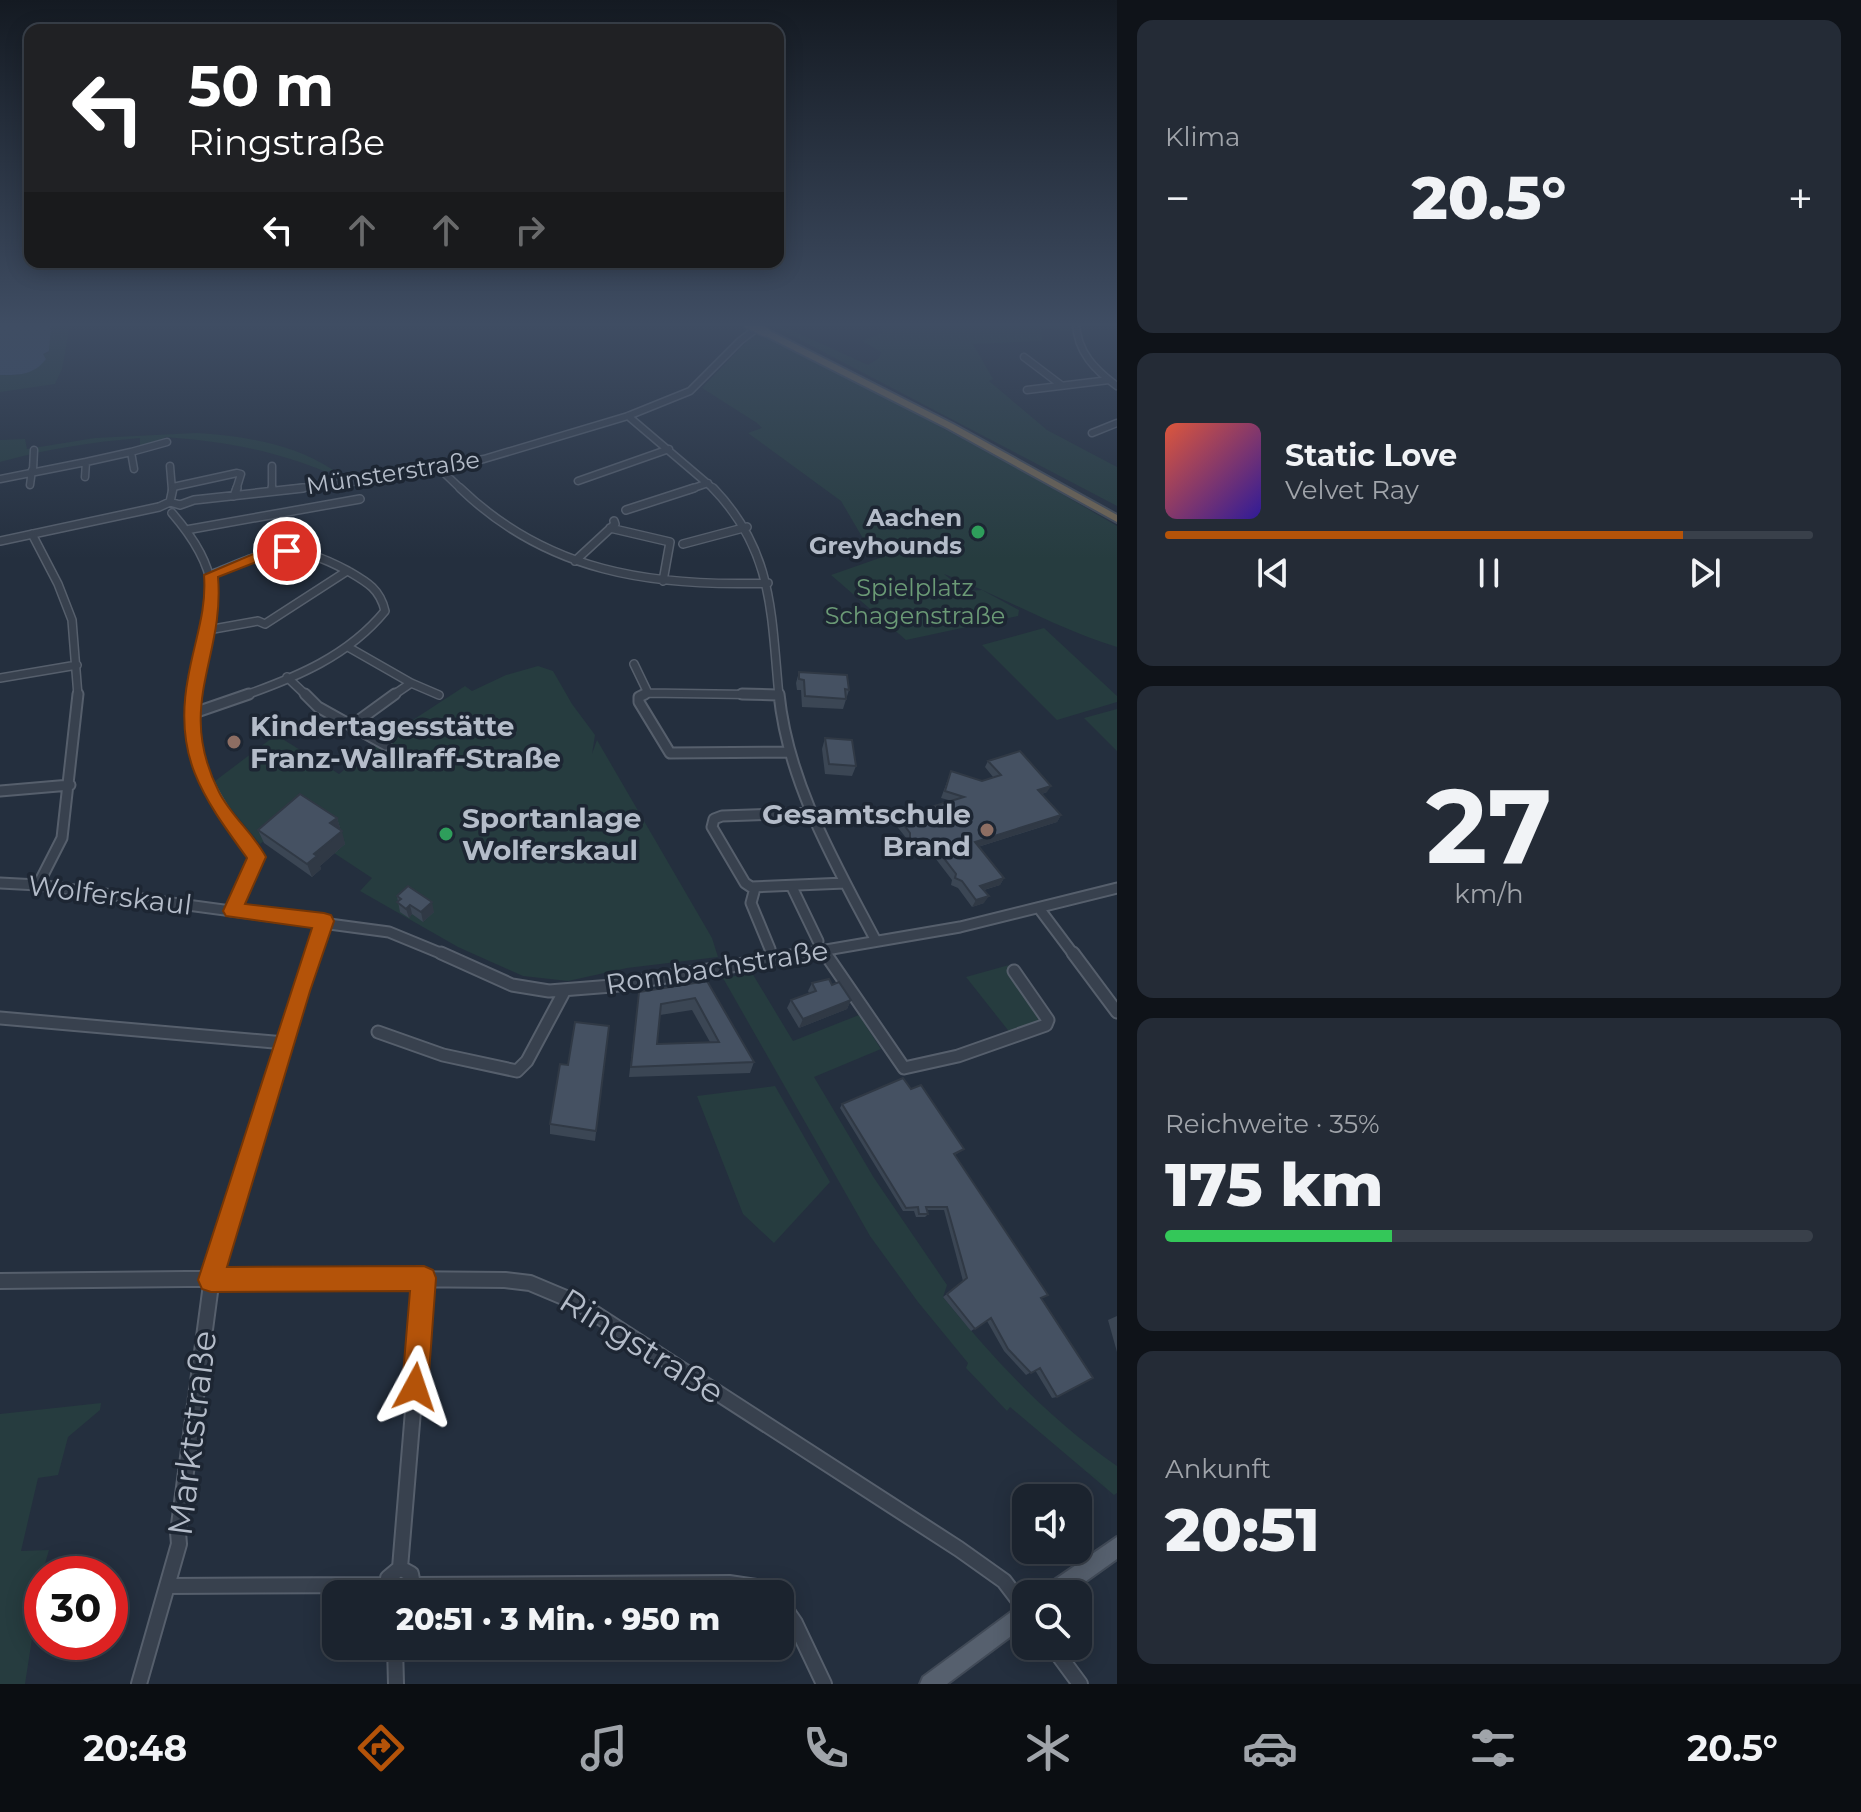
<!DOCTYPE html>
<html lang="de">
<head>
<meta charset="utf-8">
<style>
  body { margin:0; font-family:Montserrat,sans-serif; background:#242b36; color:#f1f3f6; height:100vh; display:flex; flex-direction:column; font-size:30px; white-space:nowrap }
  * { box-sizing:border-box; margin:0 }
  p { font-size:26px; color:#a0a4aa }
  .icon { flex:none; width:44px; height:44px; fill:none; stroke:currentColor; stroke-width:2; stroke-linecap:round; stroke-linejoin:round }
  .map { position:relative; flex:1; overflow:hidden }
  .details { display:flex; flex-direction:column; gap:20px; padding:20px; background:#0f1319; width:744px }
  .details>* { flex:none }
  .top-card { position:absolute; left:24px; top:24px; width:760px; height:244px; border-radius:16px; box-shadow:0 4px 20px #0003,0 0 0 2px #39404a; background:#202124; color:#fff; overflow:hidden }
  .controls { position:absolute; left:1012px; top:1484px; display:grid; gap:16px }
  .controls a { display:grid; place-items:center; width:80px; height:80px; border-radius:16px; background:#1b232e; box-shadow:0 4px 20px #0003,0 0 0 2px #39404a; font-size:40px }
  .speed { position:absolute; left:24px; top:1556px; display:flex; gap:16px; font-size:40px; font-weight:700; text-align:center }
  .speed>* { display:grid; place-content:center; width:104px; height:104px; border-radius:50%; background:#1b232e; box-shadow:0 4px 20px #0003,0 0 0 2px #39404a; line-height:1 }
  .speed .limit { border:12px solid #d22; background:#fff; color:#111 }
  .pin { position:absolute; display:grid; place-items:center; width:68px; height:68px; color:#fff; margin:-34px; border:4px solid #fff; border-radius:50%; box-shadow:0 2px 8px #0007 }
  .me { position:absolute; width:88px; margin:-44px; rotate:5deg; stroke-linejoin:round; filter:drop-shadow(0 0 6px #0008) }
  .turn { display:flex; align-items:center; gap:28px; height:168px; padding:0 32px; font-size:36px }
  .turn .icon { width:104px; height:104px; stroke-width:2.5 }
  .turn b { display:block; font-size:56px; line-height:68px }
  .lanes { display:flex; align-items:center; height:76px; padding:0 32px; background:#0003; justify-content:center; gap:40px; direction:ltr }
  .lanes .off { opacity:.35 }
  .big { font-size:60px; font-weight:800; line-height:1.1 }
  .details .card { flex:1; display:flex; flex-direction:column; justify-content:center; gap:12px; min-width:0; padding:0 28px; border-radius:16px; background:#242b36 }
  .details .dial { align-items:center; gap:0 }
  .dial b { font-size:104px; line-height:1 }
  .song { display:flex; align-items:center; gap:24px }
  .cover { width:96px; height:96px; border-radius:12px; background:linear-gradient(135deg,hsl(10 70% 55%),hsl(250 70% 35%)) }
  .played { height:8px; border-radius:4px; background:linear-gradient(90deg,#b45309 80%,#39404a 80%) }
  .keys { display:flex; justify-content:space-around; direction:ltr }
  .heat { display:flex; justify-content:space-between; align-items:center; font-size:44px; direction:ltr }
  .charge { height:12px; border-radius:6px; background:linear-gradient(90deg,#34c759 35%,#39404a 0) }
  .trip { position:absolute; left:322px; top:1580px; width:472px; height:80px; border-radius:16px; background:#1b232e; box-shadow:0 4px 20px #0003,0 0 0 2px #39404a; font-weight:800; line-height:80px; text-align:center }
  .tabs { display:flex; height:128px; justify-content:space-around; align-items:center; background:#0b0e12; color:#a0a4aa }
  .tabs .icon { width:56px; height:56px }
  .tabs .active { color:#b45309 }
  .tabs b { font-size:36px; color:#f1f3f6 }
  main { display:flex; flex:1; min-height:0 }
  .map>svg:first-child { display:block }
  .green { fill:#263c3f }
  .water { fill:#394c67 }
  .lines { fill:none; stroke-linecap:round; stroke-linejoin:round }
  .minor-far4-casing { stroke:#565f6c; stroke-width:9 }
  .minor-far3-casing { stroke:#565f6c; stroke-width:10 }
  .minor-far2-casing { stroke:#565f6c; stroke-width:13 }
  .minor-far1-casing { stroke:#565f6c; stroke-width:15 }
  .minor-casing { stroke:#565f6c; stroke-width:18 }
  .major-casing { stroke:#414a57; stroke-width:4 }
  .highway-casing { stroke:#434c59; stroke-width:4 }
  .minor-far4 { stroke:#38414e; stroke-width:6 }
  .minor-far3 { stroke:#38414e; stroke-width:7 }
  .minor-far2 { stroke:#38414e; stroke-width:9 }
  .minor-far1 { stroke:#38414e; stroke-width:11 }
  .minor { stroke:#38414e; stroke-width:14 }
  .major { fill:#56606e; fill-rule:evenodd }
  .highway { fill:#746855; fill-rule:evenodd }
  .highway-bridge-casing { stroke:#434c59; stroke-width:12; stroke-linecap:butt }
  .highway-bridge { stroke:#746855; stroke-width:9 }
  .wall { fill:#3b4654; fill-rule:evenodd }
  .shaded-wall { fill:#303945 }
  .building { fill:#455162; stroke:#303945; stroke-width:2; fill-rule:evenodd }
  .route { fill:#b45309; stroke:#753606; stroke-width:2 }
  .leisure-dot { fill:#2e9e5b; stroke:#1d2633; stroke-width:3 }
  .education-dot { fill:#8d6e63; stroke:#1d2633; stroke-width:3 }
  .labels { text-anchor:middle; stroke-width:7; stroke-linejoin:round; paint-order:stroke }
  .far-street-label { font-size:24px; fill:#b4bcc9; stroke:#1d2633 }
  .far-poi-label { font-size:24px; font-weight:bold; fill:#b4bcc9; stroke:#1d2633; text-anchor:end }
  .far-park-label { font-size:24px; fill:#6b9a76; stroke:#1d2633 }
  .poi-label { font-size:28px; font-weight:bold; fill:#b4bcc9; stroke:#1d2633; text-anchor:start }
  .street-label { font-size:28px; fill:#b4bcc9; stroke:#1d2633 }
  .near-street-label { font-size:34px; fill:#b4bcc9; stroke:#1d2633 }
</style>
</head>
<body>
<main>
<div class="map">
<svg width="1117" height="1684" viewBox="0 0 1117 1684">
  <rect width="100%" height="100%" fill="#242f3e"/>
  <path class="green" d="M49,323L70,326L62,369L55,384L0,392V375C19,376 33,374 46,359L43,354L48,353Z
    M776,323L868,365L879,358L881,352L862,341L883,332L879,328L892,323L1070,325V332L1041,327L1042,341L973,344L993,379L989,381L1047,430L1117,467V506L770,324Z
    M756,332C879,393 999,456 1117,526V647C1057,629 1002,596 944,574L965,591L982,590L1019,610L1018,616L906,640L831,575L891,554L868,547L841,501L748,433L762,428L757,423L702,388Z
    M196,433C243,436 292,443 333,470L326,472C274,450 221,441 165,437L164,441L140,447V438C92,442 46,449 0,462V440L25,439L27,449L95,438Z
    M1044,628L1117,696V702L1057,720L982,645Z
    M538,666L553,671L572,704L595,735L592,754L597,740L712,938L718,957L627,968L568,981L523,976L458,947L360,891L372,878L334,853L305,808L260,844L223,799L215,781L276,735L339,774L376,744L465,686L472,691L506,675Z
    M1117,709V751L1084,718Z
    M1009,965L1039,1010L1038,1024L1011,1034L966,977Z
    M752,973L793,1041L859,1015L881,1049L814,1077L874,1178L947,1285L943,1297C995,1361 1049,1419 1117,1466V1493L1114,1495L1010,1407L1007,1411L966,1368L968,1363L918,1302L870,1236L723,978Z
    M775,1086L830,1182L774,1243L743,1214L697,1096Z
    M101,1403L100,1410L68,1437L58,1475L38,1478L21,1551L49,1550L42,1574L25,1684H0V1414Z"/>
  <path class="water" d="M0,323L51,325L49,351L43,354L46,359C34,375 20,375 0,375Z"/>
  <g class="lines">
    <g class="minor-far4-casing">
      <path id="minor-far4" d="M1076,323C1077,352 1095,370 1117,386
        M1024,357L1061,385
        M1027,390L1109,380
        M628,416L715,490
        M1092,433L1117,423
        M131,452L167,442
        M86,462L131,452L134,469
        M170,466L172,490
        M272,466V490
        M439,468L462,490
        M33,470L34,450
        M0,479L86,462L85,477
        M578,481L669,449
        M30,485L32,470
        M173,487L237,473L241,474L236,490
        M285,490L352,482L484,459L628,416L690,391L740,341L763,323
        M688,490L708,483"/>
    </g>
    <g class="minor-far3-casing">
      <path id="minor-far3" d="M272,488V491
        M460,488C547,572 651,587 768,583
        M713,488C774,551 771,615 779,696
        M234,496L237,488
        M170,502L173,488
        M626,510L694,488
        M172,513C234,585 210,614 194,696
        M610,528L670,542L663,581
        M186,530L360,499
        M32,534L58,584L72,620L78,696
        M0,541L159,507L170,502L180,505L194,500L303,488
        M683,544L747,527
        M575,561L615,524L614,521
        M211,575C271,550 288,539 348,571C367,582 380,589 385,611C348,656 297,677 243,696
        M208,630L258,621L265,624L347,571
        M348,647L411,683L439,695
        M634,664L648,693
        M287,677L307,696
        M0,678L77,665
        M392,696L411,683
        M640,696L648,693L778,695"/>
    </g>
    <g class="minor-far2-casing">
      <path id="minor-far2" d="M194,694C182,757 221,810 257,857L233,911
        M305,694L318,707L386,745
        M645,694L639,697V702L670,753L790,752
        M742,694L778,695
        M779,694C788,783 835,863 876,941
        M191,714L249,694
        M351,726L395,694
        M0,791L70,785
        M813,813L722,816L714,819L712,827L745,883L751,887L845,883
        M0,883L38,885L389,932L445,955
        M38,885L62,838L78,694
        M792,887L818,941
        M755,888L751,903L770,949
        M1041,911L1074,955
        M823,950L827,955
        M312,955L324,921
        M797,955L960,927L1117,888"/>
    </g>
    <g class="minor-far1-casing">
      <path id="minor-far1" d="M441,953L512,985L549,991L612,986L809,953
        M825,953L904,1068L958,1056L1046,1025L1048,1020L1014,971
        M1073,953L1117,1012
        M0,1018L285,1043
        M378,1032L443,1055L517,1071L527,1061L565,990
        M149,1279H437
        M211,1279L312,953"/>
    </g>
    <g class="minor-casing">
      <path id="minor" d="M0,1281L279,1278L505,1280L530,1283L580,1304L959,1549L1004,1581L1026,1610
        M400,1568L424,1278
        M400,1568L411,1574L413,1585L410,1594
        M413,1585L729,1583L756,1587L771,1594
        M167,1586L386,1585
        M388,1594V1578L400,1568
        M780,1601L795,1623L824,1684
        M395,1646L396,1684
        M1052,1646L1080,1684
        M139,1684L179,1544L178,1532L212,1277"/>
    </g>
    <g class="major-casing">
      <path id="major" d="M1117,1537V1559L1068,1594H1041L1044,1587Z
        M1026,1603V1625L947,1684H920L923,1677L1019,1606Z"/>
    </g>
    <g class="highway-casing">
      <path id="highway" d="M762,330H768L953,424L1117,515V522L947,428L762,334Z"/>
    </g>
    <use href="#minor-far4" class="minor-far4"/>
    <use href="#minor-far3" class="minor-far3"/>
    <use href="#minor-far2" class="minor-far2"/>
    <use href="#minor-far1" class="minor-far1"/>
    <use href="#minor" class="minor"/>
    <use href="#major" class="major"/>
    <use href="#highway" class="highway"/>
    <g class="highway-bridge-casing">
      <path id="highway-bridge" d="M747,323L765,332"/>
    </g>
    <use href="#highway-bridge" class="highway-bridge"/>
  </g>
  <path class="wall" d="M799,672L849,690L843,709L802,707L801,690H797L796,683Z
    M825,738L856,766L852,776L825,774L822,749Z
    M988,761L1047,792L1042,794L1061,815L1057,822L978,847L1004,878L1000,885L984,890V903L972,907L958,888L951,885L952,880L929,850L918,854L907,846V839L895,824L898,817L952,801L941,798L951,771L982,781L993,777L985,767Z
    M337,818L345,844L320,866L321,869L312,877L264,843L258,830Z
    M397,896L434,912L423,922L412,914L409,918L400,912Z
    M707,981L754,1062L750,1073L629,1077L639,992ZM692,1010L710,1042L657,1044L660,1015Z
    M812,983L832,985L851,1000L847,1009L799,1028L787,1008L791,1000L809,993L808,991Z
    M609,1026L595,1141L550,1134V1124L568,1065Z
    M911,1089L964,1149L955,1155L1041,1299L1057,1397L1052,1398L1035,1370L1026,1375L1004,1351L987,1321L971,1331L943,1297L963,1281L944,1210H927L928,1214L925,1217H916L914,1211H903L840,1108L842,1104Z
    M1117,1316V1352L1108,1320Z"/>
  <path class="shaded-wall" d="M1051,786L1047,792L1034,796L1038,790Z
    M1061,815L1057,822L971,849L975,842Z
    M337,818L341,831L330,823Z
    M342,831L345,844L320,866L321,869L312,877L307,864L314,854Z
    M933,844L929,850L918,854L921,847Z
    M1004,878L1000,885L976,892L980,886Z
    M989,896L984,903L972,907L976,900Z
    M432,902L434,912L423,922L421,912Z
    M410,905L412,914L409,918L406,909Z
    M851,1000L847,1009L799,1028L803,1019Z"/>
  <path class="building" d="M799,672L847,675L849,690L845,689L846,699L805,696L804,680L799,679Z
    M825,738L852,740L856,766L829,764Z
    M1020,751L1051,786L1038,790L1061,815L975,842L1004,878L980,886L989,896L976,900L962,881L955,878L956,874L933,844L921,847L910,839V833L898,817L964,797L945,791L951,771L982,781L1001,775L988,761Z
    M300,794L337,818L330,823L342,831L314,854L317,856L307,864L258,830Z
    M408,886L432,902L421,912L410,905L406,909L397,902L401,899L397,896Z
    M829,979L832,985L839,982L851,1000L803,1019L791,1000L816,991L812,983Z
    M707,981L754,1062L631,1067L639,992ZM695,998L719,1042L657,1044L661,1004Z
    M575,1022L609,1026L596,1131L550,1124L560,1064L568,1065Z
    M903,1078L911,1089L921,1085L964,1149L954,1154L1048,1295L1041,1298L1093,1378L1057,1397L1040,1368L1031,1373L1008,1349L991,1318L975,1329L947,1294L967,1278L947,1207H926L928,1214H919L918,1207L906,1208L842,1104Z"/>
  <linearGradient id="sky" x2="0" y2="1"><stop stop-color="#141a22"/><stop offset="0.58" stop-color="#3f4d63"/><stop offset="1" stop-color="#3f4d63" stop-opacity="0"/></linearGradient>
  <rect width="1117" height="559" fill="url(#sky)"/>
  <path class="route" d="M287,547L293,551L291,554L264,559L218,577C225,658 175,705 219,792C231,816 254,834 266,857L245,904L324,913L331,915L334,921L310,991L227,1267L424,1266L433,1270L436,1278L428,1387L424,1396L415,1400L406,1396L402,1387L410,1291L211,1292L202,1289L198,1280L312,928L226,916L223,911L247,858C203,797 173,757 188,678C194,642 207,611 204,575L256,553Z"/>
  <g class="leisure-dot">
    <circle cx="978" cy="532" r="8"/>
    <circle cx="446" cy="834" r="8"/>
  </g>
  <g class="education-dot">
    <circle cx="234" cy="742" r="8"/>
    <circle cx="987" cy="830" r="8"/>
  </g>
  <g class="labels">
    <g class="far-street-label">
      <text transform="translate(393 473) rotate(-9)" y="8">Münsterstraße</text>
    </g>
    <g class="far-poi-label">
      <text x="962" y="526">Aachen<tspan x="962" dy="28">Greyhounds</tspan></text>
    </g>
    <g class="far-park-label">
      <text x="915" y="596">Spielplatz<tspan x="915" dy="28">Schagenstraße</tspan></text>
    </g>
    <g class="poi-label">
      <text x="250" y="736">Kindertagesstätte<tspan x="250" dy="32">Franz-Wallraff-Straße</tspan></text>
      <text x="971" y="824" text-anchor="end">Gesamtschule<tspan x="971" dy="32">Brand</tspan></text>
      <text x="462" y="828">Sportanlage<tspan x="462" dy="32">Wolferskaul</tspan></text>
    </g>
    <g class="street-label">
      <text transform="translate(110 895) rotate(7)" y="10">Wolferskaul</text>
      <text transform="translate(717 967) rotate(-9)" y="10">Rombachstraße</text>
    </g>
    <g class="near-street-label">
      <text transform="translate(642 1346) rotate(32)" y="12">Ringstraße</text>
      <text transform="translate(192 1433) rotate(-83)" y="12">Marktstraße</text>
    </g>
  </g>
</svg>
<div class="controls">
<a><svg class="icon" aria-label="sound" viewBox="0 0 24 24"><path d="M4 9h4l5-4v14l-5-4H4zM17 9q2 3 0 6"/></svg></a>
<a><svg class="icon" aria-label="search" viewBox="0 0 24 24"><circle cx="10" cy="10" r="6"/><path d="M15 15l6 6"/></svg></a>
</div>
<div class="speed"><div class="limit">30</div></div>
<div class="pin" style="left:287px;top:551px;background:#d93025"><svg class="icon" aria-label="arrive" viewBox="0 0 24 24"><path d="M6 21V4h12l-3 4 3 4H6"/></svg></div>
<svg class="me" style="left:415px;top:1387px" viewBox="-20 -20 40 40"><path d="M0-17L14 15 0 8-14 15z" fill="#b45309" stroke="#fff" stroke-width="4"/></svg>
<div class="trip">20:51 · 3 Min. · 950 m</div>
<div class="top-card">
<div class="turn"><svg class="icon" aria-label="left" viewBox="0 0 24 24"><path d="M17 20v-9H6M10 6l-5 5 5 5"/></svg><div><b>50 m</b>Ringstraße</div></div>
<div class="lanes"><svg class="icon" aria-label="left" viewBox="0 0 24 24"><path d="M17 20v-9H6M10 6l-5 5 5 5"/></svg><svg class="icon off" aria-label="ahead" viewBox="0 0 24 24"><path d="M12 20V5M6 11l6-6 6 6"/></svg><svg class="icon off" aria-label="ahead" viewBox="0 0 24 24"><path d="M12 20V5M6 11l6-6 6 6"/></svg><svg class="icon off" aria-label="right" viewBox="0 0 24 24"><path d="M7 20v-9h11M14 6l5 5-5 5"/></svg></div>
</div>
</div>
<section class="details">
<div class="card"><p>Klima</p>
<div class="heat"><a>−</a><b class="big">20.5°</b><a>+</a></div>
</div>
<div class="card">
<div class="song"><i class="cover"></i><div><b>Static Love</b><p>Velvet Ray</p></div></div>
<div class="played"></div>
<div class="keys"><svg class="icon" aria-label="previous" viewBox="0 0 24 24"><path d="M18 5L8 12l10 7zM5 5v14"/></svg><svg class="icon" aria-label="pause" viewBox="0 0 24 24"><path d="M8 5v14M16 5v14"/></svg><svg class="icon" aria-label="next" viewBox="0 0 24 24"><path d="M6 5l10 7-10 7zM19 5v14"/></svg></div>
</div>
<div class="card dial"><b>27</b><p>km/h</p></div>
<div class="card"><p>Reichweite · 35%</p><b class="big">175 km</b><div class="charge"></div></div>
<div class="card"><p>Ankunft</p><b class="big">20:51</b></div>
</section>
</main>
<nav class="tabs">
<b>20:48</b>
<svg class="icon active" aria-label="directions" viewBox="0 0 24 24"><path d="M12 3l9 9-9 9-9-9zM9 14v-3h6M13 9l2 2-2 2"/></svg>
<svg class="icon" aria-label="music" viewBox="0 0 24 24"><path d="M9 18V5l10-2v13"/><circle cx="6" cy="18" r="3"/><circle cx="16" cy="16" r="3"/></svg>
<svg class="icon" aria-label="phone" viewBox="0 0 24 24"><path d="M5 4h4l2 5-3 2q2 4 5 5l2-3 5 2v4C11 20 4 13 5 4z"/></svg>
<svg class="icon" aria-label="climate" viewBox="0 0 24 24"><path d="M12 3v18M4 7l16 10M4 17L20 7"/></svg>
<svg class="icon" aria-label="car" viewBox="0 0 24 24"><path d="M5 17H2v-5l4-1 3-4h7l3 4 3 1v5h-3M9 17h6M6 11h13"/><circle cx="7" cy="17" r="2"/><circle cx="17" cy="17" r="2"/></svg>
<svg class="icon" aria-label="filters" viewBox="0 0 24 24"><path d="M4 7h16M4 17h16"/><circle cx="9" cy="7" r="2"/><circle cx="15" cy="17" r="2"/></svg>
<b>20.5°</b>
</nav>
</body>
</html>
